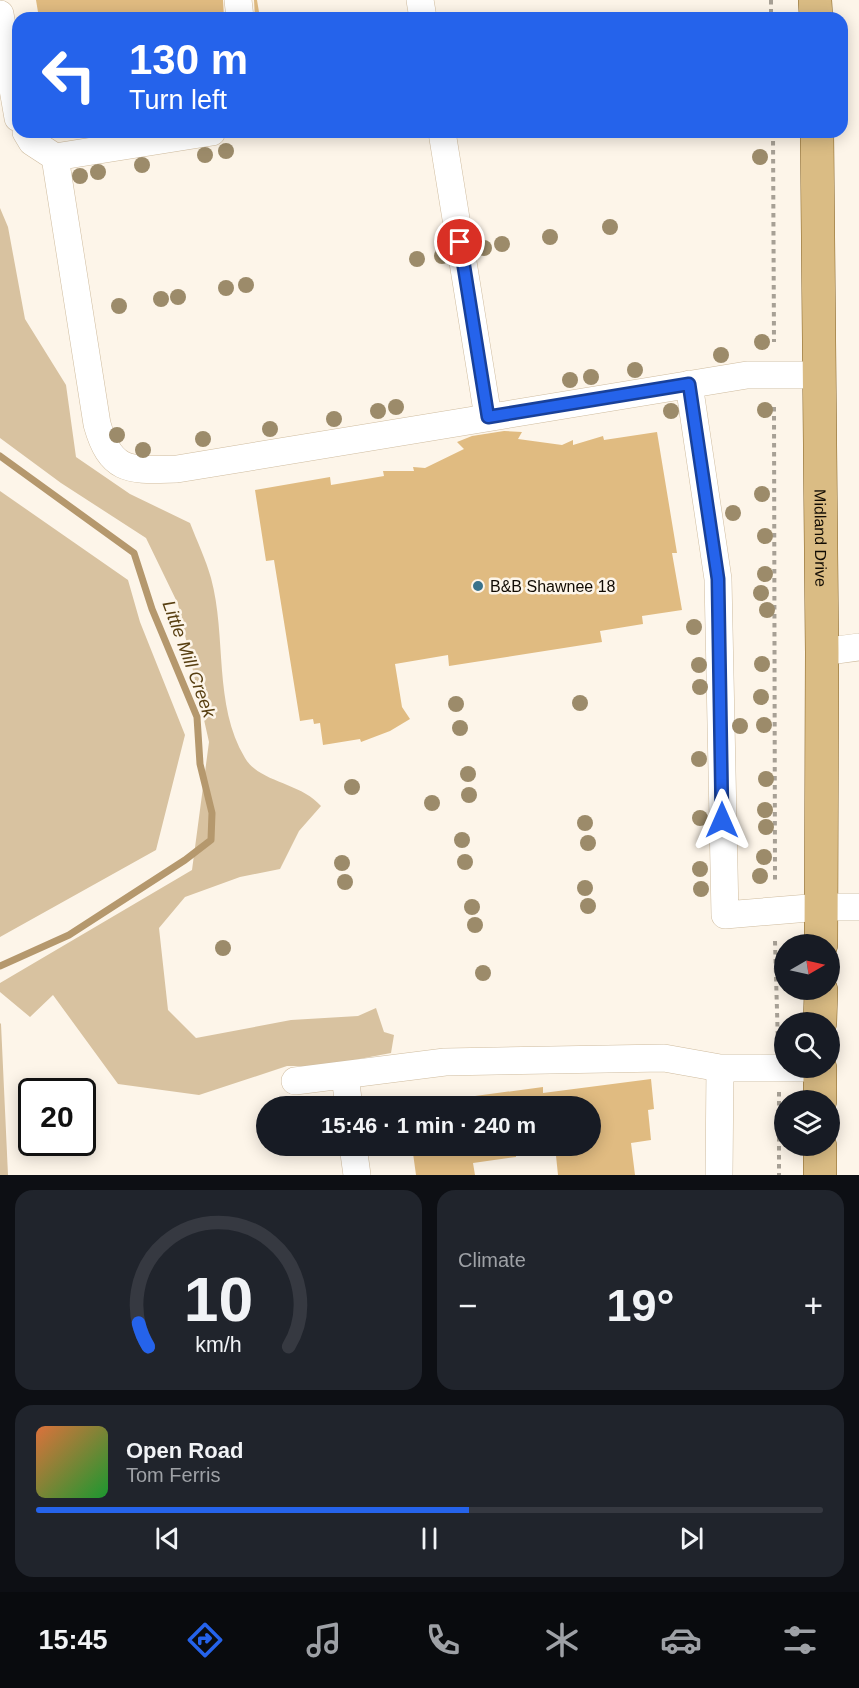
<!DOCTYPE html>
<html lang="en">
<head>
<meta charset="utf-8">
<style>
  body { margin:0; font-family:Arial,sans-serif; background:#20242c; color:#f1f3f6; height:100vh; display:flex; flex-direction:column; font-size:22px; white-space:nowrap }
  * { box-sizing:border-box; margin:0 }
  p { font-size:20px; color:#9ea1a6 }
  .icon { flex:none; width:33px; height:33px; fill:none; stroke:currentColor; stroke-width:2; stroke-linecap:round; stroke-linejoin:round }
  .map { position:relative; height:1175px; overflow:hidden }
  .side { display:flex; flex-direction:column; gap:15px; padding:15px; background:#0d0f14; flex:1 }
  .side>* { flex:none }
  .top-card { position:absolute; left:12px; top:12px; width:836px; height:126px; border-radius:18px; box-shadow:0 3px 15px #0003; background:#2563eb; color:#fff; overflow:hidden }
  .needle { width:39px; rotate:81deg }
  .controls { position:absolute; left:774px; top:934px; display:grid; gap:12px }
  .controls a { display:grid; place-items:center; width:66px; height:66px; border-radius:50%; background:#171b24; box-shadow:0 3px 15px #0003; font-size:30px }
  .speed { position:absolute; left:18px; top:1078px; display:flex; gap:12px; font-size:30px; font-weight:700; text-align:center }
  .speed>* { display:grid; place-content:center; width:78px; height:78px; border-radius:50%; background:#171b24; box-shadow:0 3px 15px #0003; line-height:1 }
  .speed .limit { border:3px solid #111; border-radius:9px; background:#fff; color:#111 }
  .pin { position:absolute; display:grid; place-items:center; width:51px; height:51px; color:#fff; margin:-26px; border:3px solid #fff; border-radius:50%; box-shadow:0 2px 6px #0007 }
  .me { position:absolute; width:66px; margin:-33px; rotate:0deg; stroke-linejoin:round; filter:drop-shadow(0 0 4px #0008) }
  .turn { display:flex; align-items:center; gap:21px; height:126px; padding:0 18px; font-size:27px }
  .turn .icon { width:78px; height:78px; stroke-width:2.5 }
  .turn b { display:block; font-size:42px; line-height:51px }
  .big { font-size:45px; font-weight:700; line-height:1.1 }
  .side .tile { flex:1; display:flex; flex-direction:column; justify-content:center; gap:9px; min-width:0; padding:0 21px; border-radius:18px; background:#20242c }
  .side .dial { align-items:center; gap:0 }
  .dial svg { height:156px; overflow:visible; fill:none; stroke:#363941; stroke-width:7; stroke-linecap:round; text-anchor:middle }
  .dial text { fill:#f1f3f6; stroke:none }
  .song { display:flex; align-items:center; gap:18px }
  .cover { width:72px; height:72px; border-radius:9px; background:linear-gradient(135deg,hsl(20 70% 55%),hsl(130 70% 35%)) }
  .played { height:6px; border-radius:3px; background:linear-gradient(90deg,#2563eb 55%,#363941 55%) }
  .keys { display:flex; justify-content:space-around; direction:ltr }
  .heat { display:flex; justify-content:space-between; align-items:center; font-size:33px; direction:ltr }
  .side .tiles { flex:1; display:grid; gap:15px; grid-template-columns:1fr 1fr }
  .tile:last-child { grid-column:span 2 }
  .trip { position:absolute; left:256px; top:1096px; width:345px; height:60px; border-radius:30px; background:#171b24; box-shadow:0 3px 15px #0003; font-weight:700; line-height:60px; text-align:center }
  .dock { display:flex; height:96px; justify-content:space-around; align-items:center; background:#090b0e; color:#9ea1a6 }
  .dock .icon { width:42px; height:42px }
  .dock .current { color:#2563eb }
  .dock b { font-size:27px; color:#f1f3f6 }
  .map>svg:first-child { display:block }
  .green { fill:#d8c2a0 }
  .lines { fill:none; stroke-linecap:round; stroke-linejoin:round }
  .stream { stroke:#b5986d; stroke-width:7 }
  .building { fill:#e0bb81 }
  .minor-casing { stroke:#cfbc9f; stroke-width:28 }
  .major-casing { stroke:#846122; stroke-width:34 }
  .path { stroke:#a7a095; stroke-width:4; stroke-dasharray:4.5 4.5; stroke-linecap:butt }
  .minor { stroke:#fff; stroke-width:27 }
  .major { stroke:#dabc84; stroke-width:33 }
  .tree { fill:#9c8b6a }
  .route-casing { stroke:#184099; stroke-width:15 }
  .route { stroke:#2563eb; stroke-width:10 }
  .poi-dot { fill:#39728b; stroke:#fdf5e9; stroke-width:2 }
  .labels { text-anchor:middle; stroke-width:5; stroke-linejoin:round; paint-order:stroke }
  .street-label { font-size:16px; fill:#110b03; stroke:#fdf5e9 }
  .poi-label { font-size:16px; fill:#110b03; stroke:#fdf5e9; text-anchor:start }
  .water-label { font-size:18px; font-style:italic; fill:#583f11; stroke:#fdf5e9 }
</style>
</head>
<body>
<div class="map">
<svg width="859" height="1175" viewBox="0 0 859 1175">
  <rect width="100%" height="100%" fill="#fdf5e9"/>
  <path class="green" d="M0,208L8,227L25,319L66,385L76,457L130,494L190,523C197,541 206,560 211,578C227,637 213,704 245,758C260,783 300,782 321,806L299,831L280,869L240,877L185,897L159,928L168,1010L196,1038L291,1020L358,1016L376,1008L384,1032L394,1035L391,1053L322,1066H287L199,1095L118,1084L53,995L30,1017L0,992V983L192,870L209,742L178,604L146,538L61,483L0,438Z
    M0,491L128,580L140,622L185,735L156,850L0,937Z
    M0,1023L1,1024L8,1175H0Z"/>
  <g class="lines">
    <path class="stream" d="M0,456L134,553L152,609L197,717L200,764L212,813L211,840L185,860L69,935L0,966"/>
  </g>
  <path class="building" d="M36,0H223L224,18H39Z
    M254,0H257L260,18H255Z
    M504,431L522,432L518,439L562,445L573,440V445L603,436L604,440L657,432L677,553H672L682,610L642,616L643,624L600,631L602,642L449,666L448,655L395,664L402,707L410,719L390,731L361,742L360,739L323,745L320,723L314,724L313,719L300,721L274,560L266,561L255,490L330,477L331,485L384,476L383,471H414L413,467L425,468L464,449L457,442L472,436Z
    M651,1079L654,1109L648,1110L651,1140L631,1143L635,1175H558L555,1146H591V1107H476L475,1096L543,1087V1093Z
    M412,1146H515L516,1157L473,1163L475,1175H416Z"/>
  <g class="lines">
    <g class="minor-casing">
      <path id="minor" d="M238,0L240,18
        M420,0L423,18
        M0,14L18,118
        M26,132L32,142L55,157L212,132
        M442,132L488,417
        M55,157L97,424C111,474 131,470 177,469L747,375H819
        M689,384L718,579L725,915L821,907H859
        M822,652L859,647
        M345,1076L349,1107
        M295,1081L445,1062L664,1058L720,1068H820
        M353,1146L357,1175
        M719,1175L720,1068"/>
    </g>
    <g class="major-casing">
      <g id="major">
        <path d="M815,0L816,18"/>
        <path id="s1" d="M817,132L822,652L821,945"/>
        <path d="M820,1023L821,990"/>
        <path d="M820,1101V1068"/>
        <path d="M820,1175V1146"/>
      </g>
    </g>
    <path class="path" d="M771,0V15
      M773,132L774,342
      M774,407L775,881
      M775,941L778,1045
      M779,1092V1175"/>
    <use href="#minor" class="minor"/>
    <use href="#major" class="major"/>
  </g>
  <g class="tree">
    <circle cx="226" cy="151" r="8"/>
    <circle cx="205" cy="155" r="8"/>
    <circle cx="760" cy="157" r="8"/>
    <circle cx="142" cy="165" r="8"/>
    <circle cx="98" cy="172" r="8"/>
    <circle cx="80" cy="176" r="8"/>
    <circle cx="610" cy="227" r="8"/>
    <circle cx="550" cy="237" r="8"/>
    <circle cx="502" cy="244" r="8"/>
    <circle cx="484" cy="248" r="8"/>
    <circle cx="442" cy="256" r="8"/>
    <circle cx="417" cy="259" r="8"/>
    <circle cx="246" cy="285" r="8"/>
    <circle cx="226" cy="288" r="8"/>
    <circle cx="178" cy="297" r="8"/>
    <circle cx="161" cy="299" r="8"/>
    <circle cx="119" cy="306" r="8"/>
    <circle cx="762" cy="342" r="8"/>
    <circle cx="721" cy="355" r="8"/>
    <circle cx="635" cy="370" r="8"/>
    <circle cx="591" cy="377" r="8"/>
    <circle cx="570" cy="380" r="8"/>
    <circle cx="396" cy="407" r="8"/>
    <circle cx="765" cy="410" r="8"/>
    <circle cx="378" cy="411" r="8"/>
    <circle cx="671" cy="411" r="8"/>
    <circle cx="334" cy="419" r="8"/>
    <circle cx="270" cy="429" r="8"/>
    <circle cx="117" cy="435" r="8"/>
    <circle cx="203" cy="439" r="8"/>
    <circle cx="143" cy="450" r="8"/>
    <circle cx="762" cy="494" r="8"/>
    <circle cx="733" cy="513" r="8"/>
    <circle cx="765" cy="536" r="8"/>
    <circle cx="765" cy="574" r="8"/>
    <circle cx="761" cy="593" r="8"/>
    <circle cx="767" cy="610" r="8"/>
    <circle cx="694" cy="627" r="8"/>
    <circle cx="762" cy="664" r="8"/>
    <circle cx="699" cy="665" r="8"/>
    <circle cx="700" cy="687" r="8"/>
    <circle cx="761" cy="697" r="8"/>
    <circle cx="580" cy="703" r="8"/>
    <circle cx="456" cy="704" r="8"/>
    <circle cx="764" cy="725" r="8"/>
    <circle cx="740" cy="726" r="8"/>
    <circle cx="460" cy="728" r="8"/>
    <circle cx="699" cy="759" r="8"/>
    <circle cx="468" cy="774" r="8"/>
    <circle cx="766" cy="779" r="8"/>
    <circle cx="352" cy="787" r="8"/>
    <circle cx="469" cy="795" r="8"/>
    <circle cx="432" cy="803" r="8"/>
    <circle cx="765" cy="810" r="8"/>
    <circle cx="700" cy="818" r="8"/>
    <circle cx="585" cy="823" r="8"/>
    <circle cx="766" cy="827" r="8"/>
    <circle cx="462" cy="840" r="8"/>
    <circle cx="588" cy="843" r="8"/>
    <circle cx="764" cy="857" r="8"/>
    <circle cx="465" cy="862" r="8"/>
    <circle cx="342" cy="863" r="8"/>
    <circle cx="700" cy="869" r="8"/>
    <circle cx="760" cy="876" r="8"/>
    <circle cx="345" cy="882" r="8"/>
    <circle cx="585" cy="888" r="8"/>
    <circle cx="701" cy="889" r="8"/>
    <circle cx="588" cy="906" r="8"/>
    <circle cx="472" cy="907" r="8"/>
    <circle cx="475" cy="925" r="8"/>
    <circle cx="223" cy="948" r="8"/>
    <circle cx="483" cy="973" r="8"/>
  </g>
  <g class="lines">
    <g class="route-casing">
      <path id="route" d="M460,242L488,417L689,384L718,579L722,820"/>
    </g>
    <use href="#route" class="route"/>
  </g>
  <circle class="poi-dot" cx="478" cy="586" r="6"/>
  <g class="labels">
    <g class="street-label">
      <text dy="6" stroke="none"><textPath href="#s1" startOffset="406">Midland Drive</textPath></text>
    </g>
    <g class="poi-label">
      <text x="490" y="592">B&amp;B Shawnee 18</text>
    </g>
    <g class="water-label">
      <text transform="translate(189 659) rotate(70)" y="6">Little Mill Creek</text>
    </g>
  </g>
</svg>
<div class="controls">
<a><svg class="needle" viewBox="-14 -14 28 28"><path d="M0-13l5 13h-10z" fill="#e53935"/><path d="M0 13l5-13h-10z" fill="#9ea1a6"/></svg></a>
<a><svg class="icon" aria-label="search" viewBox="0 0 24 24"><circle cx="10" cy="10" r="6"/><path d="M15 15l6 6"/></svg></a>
<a><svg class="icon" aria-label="layers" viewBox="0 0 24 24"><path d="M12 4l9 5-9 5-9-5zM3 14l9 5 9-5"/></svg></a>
</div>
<div class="speed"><div class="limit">20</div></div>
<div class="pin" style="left:460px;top:242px;background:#d93025"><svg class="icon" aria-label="arrive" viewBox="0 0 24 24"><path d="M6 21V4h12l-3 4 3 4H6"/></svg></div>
<svg class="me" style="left:722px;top:820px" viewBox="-20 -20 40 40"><path d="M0-17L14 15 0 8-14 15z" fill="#2563eb" stroke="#fff" stroke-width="4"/></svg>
<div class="trip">15:46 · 1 min · 240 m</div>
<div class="top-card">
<div class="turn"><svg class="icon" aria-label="left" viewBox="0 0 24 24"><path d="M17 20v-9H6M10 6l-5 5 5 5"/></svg><div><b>130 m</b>Turn left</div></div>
</div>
</div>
<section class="side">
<div class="tiles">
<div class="tile dial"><svg viewBox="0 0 100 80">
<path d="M14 69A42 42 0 1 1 86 69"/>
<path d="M14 69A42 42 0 0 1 9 57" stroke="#2563eb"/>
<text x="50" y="56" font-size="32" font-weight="700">10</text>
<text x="50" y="72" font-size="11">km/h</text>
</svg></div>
<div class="tile"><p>Climate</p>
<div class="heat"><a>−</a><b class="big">19°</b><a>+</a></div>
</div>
<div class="tile">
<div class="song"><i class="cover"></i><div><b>Open Road</b><p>Tom Ferris</p></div></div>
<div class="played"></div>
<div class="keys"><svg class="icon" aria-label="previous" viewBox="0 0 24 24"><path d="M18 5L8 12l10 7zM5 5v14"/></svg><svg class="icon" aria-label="pause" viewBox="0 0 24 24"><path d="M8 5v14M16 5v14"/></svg><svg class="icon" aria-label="next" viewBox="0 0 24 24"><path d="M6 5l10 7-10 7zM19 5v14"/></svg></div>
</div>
</div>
</section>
<nav class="dock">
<b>15:45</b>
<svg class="icon current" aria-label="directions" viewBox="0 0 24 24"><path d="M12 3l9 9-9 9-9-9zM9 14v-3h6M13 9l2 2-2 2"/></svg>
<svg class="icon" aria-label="music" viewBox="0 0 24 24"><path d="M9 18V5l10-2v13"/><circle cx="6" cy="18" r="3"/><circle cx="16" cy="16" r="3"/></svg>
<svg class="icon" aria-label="phone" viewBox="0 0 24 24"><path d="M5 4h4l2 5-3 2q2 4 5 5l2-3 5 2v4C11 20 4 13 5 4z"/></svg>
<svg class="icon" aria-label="climate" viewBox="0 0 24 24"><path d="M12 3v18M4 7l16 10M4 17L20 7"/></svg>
<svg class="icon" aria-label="car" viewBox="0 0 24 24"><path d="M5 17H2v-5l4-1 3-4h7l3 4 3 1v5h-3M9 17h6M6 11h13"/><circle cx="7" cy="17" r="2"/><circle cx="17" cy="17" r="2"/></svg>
<svg class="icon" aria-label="filters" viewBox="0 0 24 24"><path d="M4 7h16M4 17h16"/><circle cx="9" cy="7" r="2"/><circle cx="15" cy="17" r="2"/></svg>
</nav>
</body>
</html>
